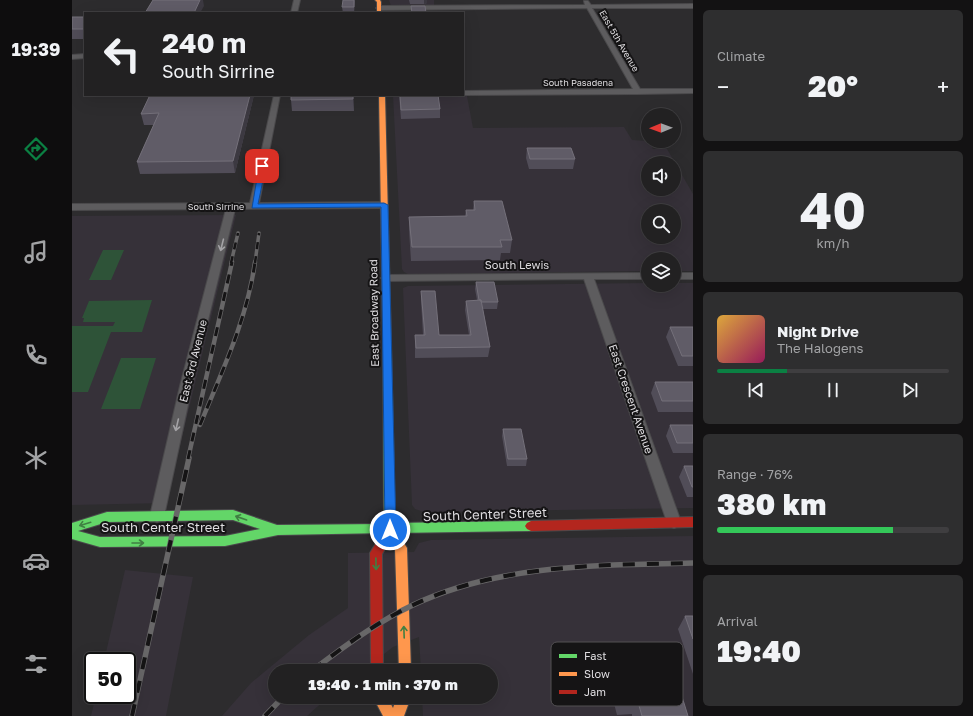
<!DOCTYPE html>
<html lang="en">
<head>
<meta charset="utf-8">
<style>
  body { margin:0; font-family:"Golos Text",sans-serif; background:#2e2e2f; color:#f1f3f6; height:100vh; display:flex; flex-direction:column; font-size:15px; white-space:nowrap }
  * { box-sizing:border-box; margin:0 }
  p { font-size:13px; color:#a2a3a5 }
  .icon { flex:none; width:22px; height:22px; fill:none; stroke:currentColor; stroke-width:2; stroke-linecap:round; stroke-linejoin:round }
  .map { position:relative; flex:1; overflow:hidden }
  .drawer { display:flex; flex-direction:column; gap:10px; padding:10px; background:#131213; width:280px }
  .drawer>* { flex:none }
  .hud { position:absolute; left:12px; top:12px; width:380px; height:84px; border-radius:0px; box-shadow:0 4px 16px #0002,0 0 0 1px #3f3e40; background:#222122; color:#f1f3f6; overflow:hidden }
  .needle { width:26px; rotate:269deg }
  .controls { position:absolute; left:569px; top:108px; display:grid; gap:8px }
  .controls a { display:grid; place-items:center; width:40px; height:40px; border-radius:50%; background:#222122; box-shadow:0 4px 16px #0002,0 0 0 1px #3f3e40; font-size:20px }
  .speed { position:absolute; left:12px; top:652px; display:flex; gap:8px; font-size:20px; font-weight:700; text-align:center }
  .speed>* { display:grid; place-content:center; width:52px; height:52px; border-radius:50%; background:#222122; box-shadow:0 4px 16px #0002,0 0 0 1px #3f3e40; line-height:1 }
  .speed .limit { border:2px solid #111; border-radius:6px; background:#fff; color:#111 }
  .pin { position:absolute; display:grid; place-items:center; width:34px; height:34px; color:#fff; margin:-17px; border-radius:8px; box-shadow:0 2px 6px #0006 }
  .me { position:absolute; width:44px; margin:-22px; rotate:0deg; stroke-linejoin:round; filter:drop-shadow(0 0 3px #0008) }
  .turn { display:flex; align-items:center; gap:14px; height:84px; padding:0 12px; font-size:18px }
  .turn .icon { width:52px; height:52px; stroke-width:2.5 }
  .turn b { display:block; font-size:28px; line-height:34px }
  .big { font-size:30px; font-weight:800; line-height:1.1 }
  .drawer .widget { flex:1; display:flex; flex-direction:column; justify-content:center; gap:6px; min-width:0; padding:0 14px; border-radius:6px; background:#2e2e2f }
  .drawer .dial { align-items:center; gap:0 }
  .dial b { font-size:52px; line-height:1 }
  .song { display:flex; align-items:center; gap:12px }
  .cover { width:48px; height:48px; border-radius:6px; background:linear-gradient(135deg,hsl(40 70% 55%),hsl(330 70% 35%)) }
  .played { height:4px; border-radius:2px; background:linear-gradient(90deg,#0b8043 30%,#3f3e40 30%) }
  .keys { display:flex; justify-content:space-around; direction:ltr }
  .heat { display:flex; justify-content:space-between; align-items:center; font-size:22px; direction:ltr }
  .charge { height:6px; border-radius:3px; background:linear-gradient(90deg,#34c759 76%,#3f3e40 0) }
  .trip { position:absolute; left:196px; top:664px; width:230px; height:40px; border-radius:20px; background:#222122; box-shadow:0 4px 16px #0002,0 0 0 1px #3f3e40; font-weight:800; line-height:40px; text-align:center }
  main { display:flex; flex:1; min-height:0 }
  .menu { display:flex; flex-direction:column; width:72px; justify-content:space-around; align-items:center; background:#0e0d0e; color:#a2a3a5 }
  .menu .icon { width:28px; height:28px }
  .menu .on { color:#0b8043 }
  .menu b { font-size:18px; color:#f1f3f6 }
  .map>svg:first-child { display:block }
  .built { fill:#363139; fill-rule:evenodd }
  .green { fill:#2e5338 }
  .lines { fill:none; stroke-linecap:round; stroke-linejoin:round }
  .street-casing { stroke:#4a494b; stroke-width:2 }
  .fast-casing { stroke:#4a494b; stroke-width:2 }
  .slow-casing { stroke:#4a494b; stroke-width:2 }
  .jam-casing { stroke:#4a494b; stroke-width:2 }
  .street { fill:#5d5c5e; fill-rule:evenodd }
  .fast { fill:#63d668; fill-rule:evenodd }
  .slow { fill:#ff974d; fill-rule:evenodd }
  .jam { fill:#b3261e; fill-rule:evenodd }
  .rail-far2-casing { stroke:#686768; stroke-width:3.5 }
  .rail-far1-casing { stroke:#686768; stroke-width:4.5 }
  .rail-casing { stroke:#686768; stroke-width:5.5 }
  .rail-far2 { stroke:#151415; stroke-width:2.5; stroke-dasharray:7; stroke-linecap:butt }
  .rail-far1 { stroke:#151415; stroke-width:3; stroke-dasharray:9; stroke-linecap:butt }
  .rail { stroke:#151415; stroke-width:4; stroke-dasharray:12; stroke-linecap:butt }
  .wall { fill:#514d58 }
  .shaded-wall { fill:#3c3941 }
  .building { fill:#605c67; stroke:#74707a }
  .oneway { stroke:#a4a3a6 }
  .oneway2 { stroke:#407f43 }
  .route { fill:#1a73e8; stroke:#114b97 }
  .labels { text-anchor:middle; stroke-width:4; stroke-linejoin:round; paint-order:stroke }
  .far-street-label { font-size:9px; fill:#dfdde0; stroke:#151415 }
  .street-label { font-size:11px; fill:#dfdde0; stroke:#151415 }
  .near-street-label { font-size:13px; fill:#dfdde0; stroke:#151415 }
  .key { fill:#151415; stroke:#525052; stroke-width:1 }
  .key-label { font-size:11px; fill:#dfdde0 }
</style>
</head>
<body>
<main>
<nav class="menu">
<b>19:39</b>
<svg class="icon on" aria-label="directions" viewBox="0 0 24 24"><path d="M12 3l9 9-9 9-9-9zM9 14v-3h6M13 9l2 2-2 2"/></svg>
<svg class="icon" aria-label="music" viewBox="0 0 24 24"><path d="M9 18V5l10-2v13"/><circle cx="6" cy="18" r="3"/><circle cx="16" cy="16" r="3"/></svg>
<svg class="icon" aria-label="phone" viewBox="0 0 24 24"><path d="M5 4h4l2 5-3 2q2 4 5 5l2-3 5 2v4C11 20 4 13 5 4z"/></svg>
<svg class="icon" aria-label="climate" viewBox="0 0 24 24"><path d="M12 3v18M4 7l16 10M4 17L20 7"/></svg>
<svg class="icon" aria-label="car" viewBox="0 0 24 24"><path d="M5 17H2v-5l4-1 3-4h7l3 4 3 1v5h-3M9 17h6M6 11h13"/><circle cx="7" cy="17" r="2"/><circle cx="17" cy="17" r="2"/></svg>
<svg class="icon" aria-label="filters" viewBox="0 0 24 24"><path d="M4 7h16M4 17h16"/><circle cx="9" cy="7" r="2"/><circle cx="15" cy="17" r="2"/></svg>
</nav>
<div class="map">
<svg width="621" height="716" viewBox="0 0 621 716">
  <rect width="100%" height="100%" fill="#2d2c2e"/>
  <path class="built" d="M317,0H362V6H319Z
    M321,95L395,96L401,128L552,127L560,140L576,141L581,149H595L621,194V271H602V259H576V271L336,274L332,272L330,269ZM576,163H602V189H576ZM576,211H602V237H576Z
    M164,215L94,503L0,505V216Z
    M576,283V285H602V283H621V508L352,512L343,509L340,505L331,288L336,286Z
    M621,536V716H351L350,697H419V671H349L347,637L321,647L290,671H203V697H256L235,716H150L179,683L237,635L276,608V553L342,552L347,543L359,540Z
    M53,570L121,577L94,716H19L24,695H55V661H32Z"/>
  <path class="green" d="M31,250H52L39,280H17Z
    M80,300L70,332H39L16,392H0V326H41L43,322H11L12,318H10L17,301Z
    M49,358H84L68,409H29Z"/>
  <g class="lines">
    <g class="street-casing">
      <path id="street" d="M222,0H228L225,13H219Z
        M512,1H516L519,5L621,4V8H520L568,89H621V93L566,94H564L391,95V91L561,89L515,8L307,10L304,8L307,6L513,5Z
        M13,54V58L0,59V55Z
        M202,95H208L187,203L312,202L316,205L312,208L163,209L120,386L92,516L90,520L85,522L80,520L78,516L108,386L154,209L0,210V204L178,203Z
        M576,273V279H522L609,522L607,526L602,528L597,526L595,522L512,279L314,281L309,278L314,275Z
        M602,273H621V279H602Z"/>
    </g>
    <g class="fast-casing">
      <path id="fast" d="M315,337L319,340L323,523L459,521L463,523L465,526L463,529L459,531L322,533L318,535L314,533L206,535L153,546L28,547L0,539V523L35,512L161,510L205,525L312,524L311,340ZM161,520L188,529L153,536L28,537L6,531L35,522Z"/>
    </g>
    <g class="slow-casing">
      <path id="slow" d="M303,0H308L309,2V13H305V2Z
        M307,95H313L319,340L315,343L311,340Z
        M318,525L322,527L335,548L339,671H327L323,549L312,530L314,527Z
        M301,697H315L321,708L325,697H339L332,716H311Z"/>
    </g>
    <g class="jam-casing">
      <path id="jam" d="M621,517V527L459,531L455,529L453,526L455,523L459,521Z
        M318,525L322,527L324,530L310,554L311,671H299L298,553L314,527Z"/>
    </g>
    <use href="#street" class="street"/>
    <use href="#fast" class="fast"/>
    <use href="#slow" class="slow"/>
    <use href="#jam" class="jam"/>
    <g class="rail-far2-casing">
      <path id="rail-far2" d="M159,263L166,233
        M183,263L187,233"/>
    </g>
    <g class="rail-far1-casing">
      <path id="rail-far1" d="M128,425C150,371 175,320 183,262
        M116,459L160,262"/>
    </g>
    <g class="rail-casing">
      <path id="rail" d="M240,671C272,646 305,622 341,605C428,564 527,565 621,563
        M60,716L117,458
        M193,716L211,697"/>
    </g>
    <use href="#rail-far2" class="rail-far2"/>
    <use href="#rail-far1" class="rail-far1"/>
    <use href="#rail" class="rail"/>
  </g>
  <path class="wall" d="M283,0L282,13H271L270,7Z
    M337,0H355V3L352,4H338Z
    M0,17H13V39H0Z
    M78,95H182L163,173L68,174L65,162L82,125H72L69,114Z
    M282,95V111H220L219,100Z
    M327,95H366L368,109V118L329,119Z
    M455,148L503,159L501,169H457L454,158Z
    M402,201L440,240L438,253H429L428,260L339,261L337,230V217L393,216L394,210H401Z
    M404,282L426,302L425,309H411L418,347L416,357L343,358V335H351L349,301V291L367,335H397L393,310L394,301L405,300L403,289Z
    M598,327H621V366H606L594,337Z
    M583,382H621V412H586L579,393Z
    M598,425H621V453H601L594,436Z
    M431,429L455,459L454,466H435L430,436Z
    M612,466H621V497H615L607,477Z
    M613,616H621V674L606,629Z
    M556,659L616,716H560V714L545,715L537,684L543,671H550Z"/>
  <path class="shaded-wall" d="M128,0H131L132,6L128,13H122Z
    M352,0H355V3L352,4Z
    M178,95H182L163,173L161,161Z
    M281,95H282V111L281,99Z"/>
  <path class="building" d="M81,0H128L122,13H73Z
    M271,0H282V7H270Z
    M339,6H353L354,13H340Z
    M0,17H13V29H0Z
    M78,95H178L161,161L65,162L87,113L69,114Z
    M219,95H281V99L219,100Z
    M328,95H366L368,109L329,110Z
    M455,148H499L503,159H458Z
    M402,201H430L440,240H428L430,247H340L337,217L395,216L394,210H403Z
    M404,282H422L426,302H409V300H407Z
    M349,291H363L367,335H399L394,301L409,300L418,347L344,348L343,335H353Z
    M598,327H621V356H610Z
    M583,382H621V401H590Z
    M598,425H621V443H605Z
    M431,429H449L455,459H436Z
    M612,466H621V487H620Z
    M613,616H621V639Z
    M598,658L616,716H570L566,702L551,703L543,671H560L556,659Z"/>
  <defs><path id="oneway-shaft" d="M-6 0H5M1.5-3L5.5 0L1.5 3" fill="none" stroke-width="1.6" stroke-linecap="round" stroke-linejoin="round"/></defs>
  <g class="oneway">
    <use href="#oneway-shaft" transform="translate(150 245) rotate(104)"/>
    <use href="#oneway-shaft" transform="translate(105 425) rotate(103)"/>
  </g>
  <g class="oneway2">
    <use href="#oneway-shaft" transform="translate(169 518) rotate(-161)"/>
    <use href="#oneway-shaft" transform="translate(13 524) rotate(163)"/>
    <use href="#oneway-shaft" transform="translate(66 543)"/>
    <use href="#oneway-shaft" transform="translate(304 564) rotate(89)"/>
    <use href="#oneway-shaft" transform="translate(332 632) rotate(-92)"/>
  </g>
  <path class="route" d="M190,164L194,166L186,204L312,203L316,205L324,530L322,533H314L313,530L309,207L180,208L187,166Z"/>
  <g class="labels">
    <g class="far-street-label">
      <text transform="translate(547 41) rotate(60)" y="3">East 5th Avenue</text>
      <text x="506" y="86">South Pasadena</text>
      <text x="144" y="210">South Sirrine</text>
    </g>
    <g class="street-label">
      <text x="445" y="269">South Lewis</text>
      <text transform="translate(302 313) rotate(-91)" y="4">East Broadway Road</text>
      <text transform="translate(121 361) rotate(-76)" y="4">East 3rd Avenue</text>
      <text transform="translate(559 399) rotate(71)" y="4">East Crescent Avenue</text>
    </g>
    <g class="near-street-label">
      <text transform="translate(413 514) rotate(-2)" y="5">South Center Street</text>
      <text x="91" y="532">South Center Street</text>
    </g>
  </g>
  <rect x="479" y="642" width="132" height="64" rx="6" class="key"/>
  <rect x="487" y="654" width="18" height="4" fill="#63d668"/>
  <rect x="487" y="672" width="18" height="4" fill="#ff974d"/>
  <rect x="487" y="690" width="18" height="4" fill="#b3261e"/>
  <g class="key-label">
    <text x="512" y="660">Fast</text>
    <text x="512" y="678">Slow</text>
    <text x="512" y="696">Jam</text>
  </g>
</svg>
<div class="controls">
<a><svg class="needle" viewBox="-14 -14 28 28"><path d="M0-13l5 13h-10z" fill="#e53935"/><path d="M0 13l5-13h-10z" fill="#a2a3a5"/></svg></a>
<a><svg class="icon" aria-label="sound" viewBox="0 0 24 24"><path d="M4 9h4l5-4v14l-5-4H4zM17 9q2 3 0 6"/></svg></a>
<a><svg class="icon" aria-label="search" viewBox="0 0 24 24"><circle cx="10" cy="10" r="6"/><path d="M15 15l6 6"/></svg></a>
<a><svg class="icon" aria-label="layers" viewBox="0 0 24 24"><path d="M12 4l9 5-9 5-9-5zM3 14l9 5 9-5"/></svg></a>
</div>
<div class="speed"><div class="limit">50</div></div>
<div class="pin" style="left:190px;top:166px;background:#d93025"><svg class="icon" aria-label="arrive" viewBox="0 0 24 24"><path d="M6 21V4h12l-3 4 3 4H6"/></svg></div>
<svg class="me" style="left:318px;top:530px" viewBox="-20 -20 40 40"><circle r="17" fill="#1a73e8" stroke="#fff" stroke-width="3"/><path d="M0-11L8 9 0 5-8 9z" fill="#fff"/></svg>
<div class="trip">19:40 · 1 min · 370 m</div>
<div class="hud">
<div class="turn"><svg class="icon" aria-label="left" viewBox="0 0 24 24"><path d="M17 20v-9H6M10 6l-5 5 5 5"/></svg><div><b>240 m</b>South Sirrine</div></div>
</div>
</div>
<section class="drawer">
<div class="widget"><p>Climate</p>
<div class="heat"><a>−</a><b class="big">20°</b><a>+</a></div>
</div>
<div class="widget dial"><b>40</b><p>km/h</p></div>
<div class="widget">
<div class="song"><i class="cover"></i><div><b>Night Drive</b><p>The Halogens</p></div></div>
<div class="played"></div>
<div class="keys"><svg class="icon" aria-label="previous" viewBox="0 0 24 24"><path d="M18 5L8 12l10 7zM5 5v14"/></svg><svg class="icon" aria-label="pause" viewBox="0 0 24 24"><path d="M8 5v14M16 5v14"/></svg><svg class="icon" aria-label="next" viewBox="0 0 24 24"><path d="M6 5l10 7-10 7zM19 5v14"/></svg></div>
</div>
<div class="widget"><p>Range · 76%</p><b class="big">380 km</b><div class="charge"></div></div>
<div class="widget"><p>Arrival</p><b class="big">19:40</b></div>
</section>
</main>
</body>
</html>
